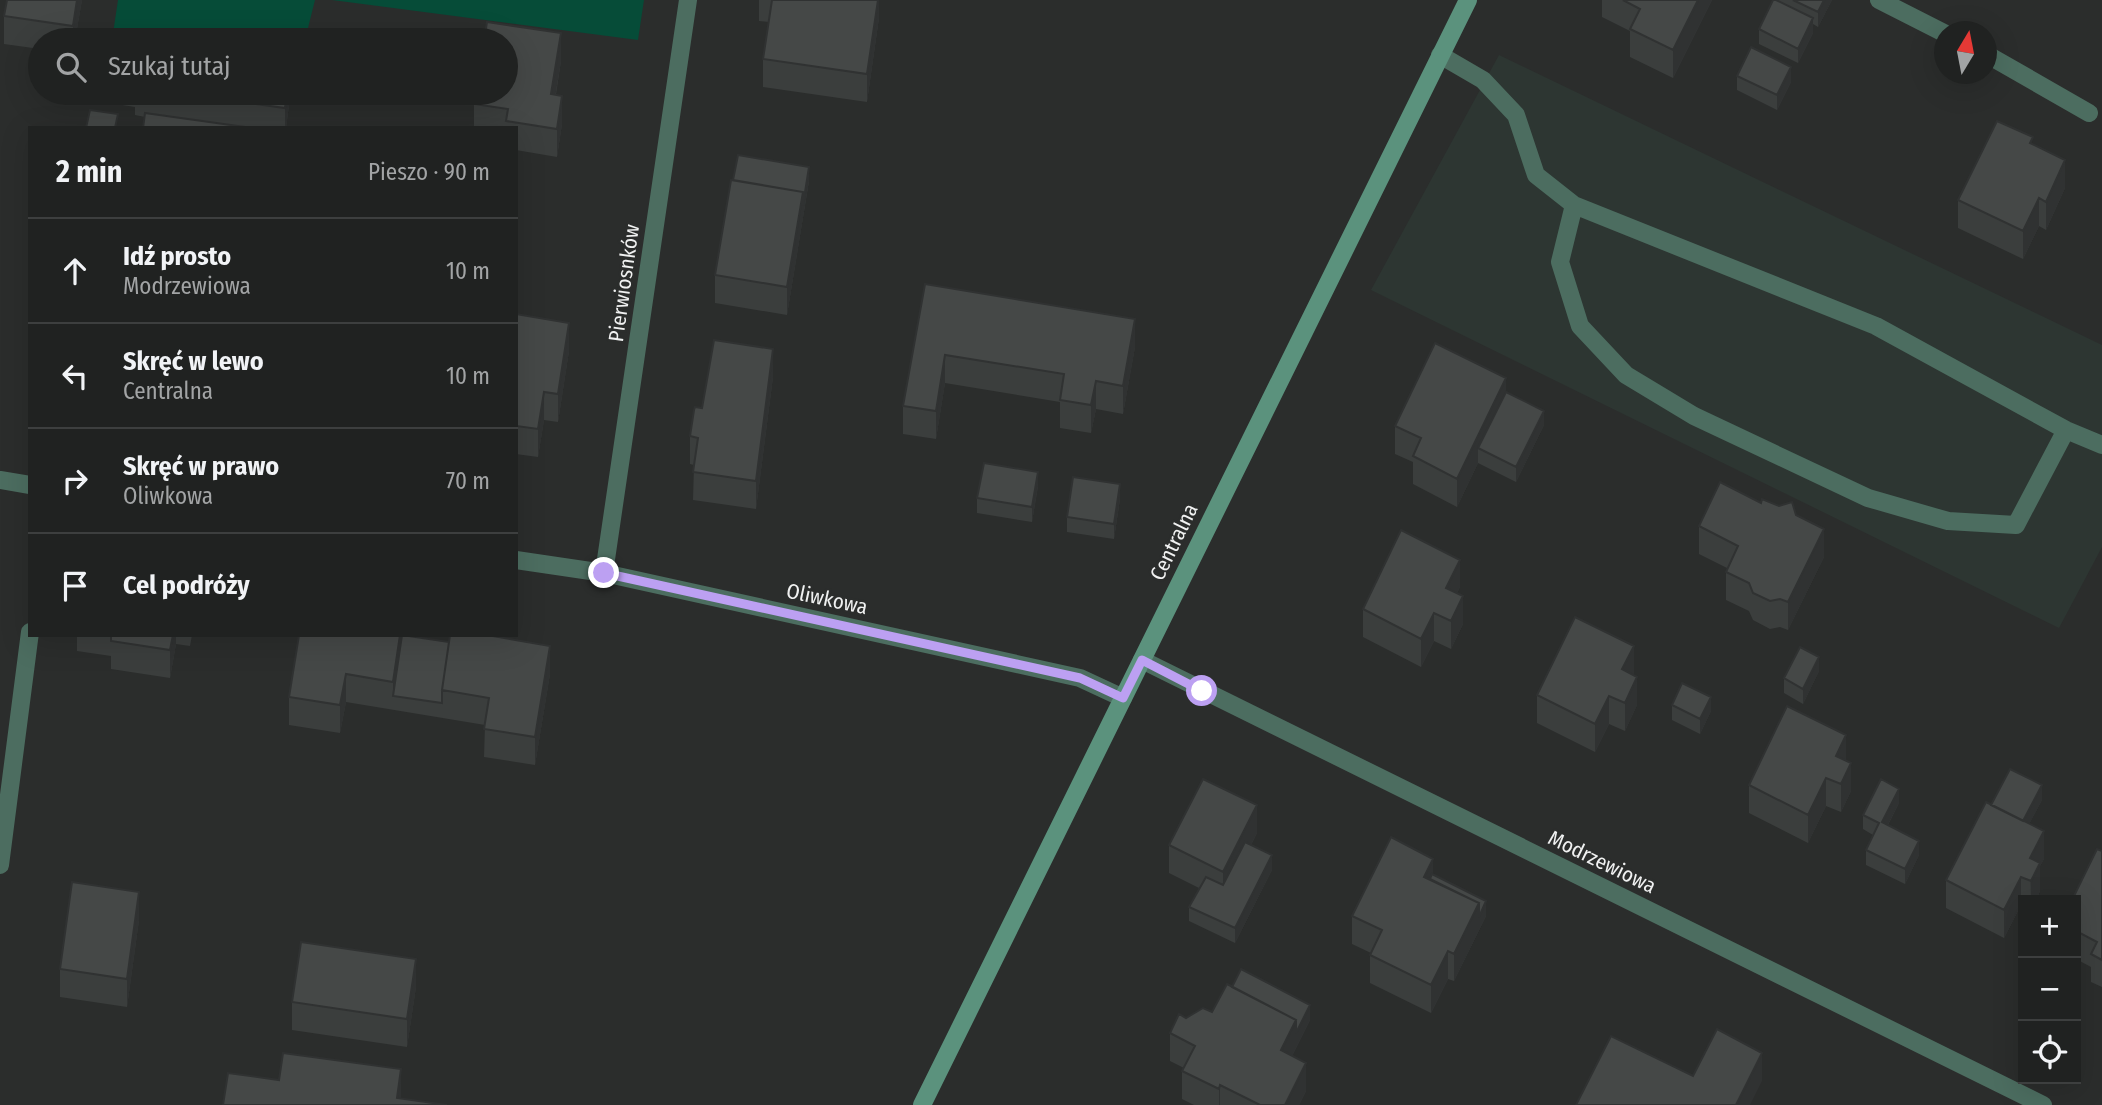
<!DOCTYPE html>
<html lang="pl">
<head>
<meta charset="utf-8">
<style>
  :root { --surface:#202221; --page:#282a2a; --text:#f1f3f6; --muted:#a2a4a5; --line:#3d3f3f }
  body { margin:0; font-family:"Fira Sans Condensed",sans-serif; background:var(--page); color:var(--text) }
  .controls { position:absolute; right:21px; bottom:21px; display:grid; overflow:hidden; border-radius:0px; box-shadow:0 7px 28px #0002 }
  .controls button { width:63px; height:63px; display:grid; place-items:center; padding:0; border:0; border-bottom:2px solid var(--line); background:var(--surface); color:var(--text); font:35px sans-serif }
  .compass { position:absolute; left:1934px; top:21px; width:63px; height:63px; border-radius:50%; background:var(--surface); box-shadow:0 7px 28px #0002; rotate:10deg }
  .stop { position:absolute; width:21px; height:21px; margin:-16px; border:5px solid #bca0f2; border-radius:50%; background:#fff }
  .stop.end { background:#bca0f2; border-color:#fff; box-shadow:0 2px 7px #0008 }
  .list { margin:0; padding:0; list-style:none }
  h2 { display:flex; justify-content:space-between; align-items:center; height:91px; margin:0; padding:0 28px; font-size:30px }
  h2 small { font-size:23px; font-weight:400; color:var(--muted) }
  .list li { display:grid; grid-template-columns:46px 1fr auto; gap:21px; align-items:center; box-sizing:border-box; height:105px; padding:0 28px; border-top:2px solid var(--line) }
  .list b { display:block; font-size:26px; white-space:nowrap }
  .list p { margin:0; font-size:23px; white-space:nowrap; color:var(--muted) }
  .list em { font-size:23px; font-style:normal; color:var(--muted) }
  .icon { flex:none; width:38px; height:38px; fill:none; stroke:currentColor; stroke-width:2; stroke-linecap:round; stroke-linejoin:round }
  .map { position:relative; flex:none; width:2102px; height:1105px; overflow:hidden }
  .search { position:absolute; background:var(--surface); box-shadow:0 7px 28px #0002; left:28px; top:28px; width:490px; height:77px; display:flex; align-items:center; gap:18px; box-sizing:border-box; padding:0 24px; border-radius:38px; color:var(--muted); font-size:26px }
  .panel { position:absolute; background:var(--surface); box-shadow:0 7px 28px #0002; left:28px; top:126px; width:490px; height:511px; border-radius:0px }
  .map>svg:first-child { display:block }
  .built { fill:#2d3632 }
  .green { fill:#064c38 }
  .lines { fill:none; stroke-linecap:round; stroke-linejoin:round }
  .lane { stroke:#4c6d60; stroke-width:18 }
  .street { stroke:#4c6d60; stroke-width:18 }
  .secondary { stroke:#5b927d; stroke-width:18 }
  .wall { fill:#3b3e3d }
  .shaded-wall { fill:#303232 }
  .building { fill:#454847; stroke:#303232; stroke-width:2 }
  .route { stroke:#bca0f2; stroke-width:9 }
  .labels { text-anchor:middle; stroke-width:5; stroke-linejoin:round; paint-order:stroke }
  .street-label { font-size:21px; fill:#f0f1f1; stroke:#2b2d2c }
</style>
</head>
<body>
<div class="map">
<svg width="2102" height="1105" viewBox="0 0 2102 1105">
  <rect width="100%" height="100%" fill="#2b2d2c"/>
  <path class="built" d="M1499,55l603,290v202l-43,81 -688,-338z"/>
  <path class="green" d="M118,0h197l-10,40h-193z
    M332,0h312l-6,40z"/>
  <g class="lines">
    <path class="lane" d="M1879,0l65,33
      M1986,54l103,59
      M1440,55l43,25 33,35 20,60 38,30 302,121 190,104 36,15
      M1574,205l-14,57 20,64 46,49 68,41 174,82 80,23 68,4 50,-95"/>
    <path class="street" d="M0,480l30,5
      M516,560l88,13 476,105 43,20
      M604,573l84,-573
      M1142,660l901,445
      M0,865l30,-233"/>
    <path class="secondary" d="M922,1105l546,-1105"/>
  </g>
  <path class="wall" d="M7,0h75l-7,40h-35v9l-36,-5v-28z
    M759,0h120v18l-12,84 -104,-15v-28l6,-37 -10,-1z
    M1602,0h110l-39,78 -43,-21v-26l-28,-14z
    M1778,0h54l-14,27 -5,-3v9l-15,30 -39,-19v-15z
    M561,61l-5,33 6,30 -5,33 -41,-7v-22h-42v-24z
    M1737,76l54,6 -14,28 -40,-20z
    M103,93h186v12l-3,23h-143l2,-11 -10,-2v-8l-32,-5z
    M2033,144l32,44 -19,42 -7,-4 -16,33 -65,-31v-28z
    M809,181l-22,134 -72,-12v-28z
    M925,284l210,63 -12,67 -27,-5 -5,24 -31,-5v-26l-115,-19 -9,56 -33,-5v-28z
    M516,314l53,37 -11,71 -14,-2 -6,37 -22,-3z
    M773,377l-17,132 -63,-9 1,-35 -4,-1v-28l12,-28z
    M1506,392l38,33 -28,57 -38,-19 -21,44 -44,-23v-22l-18,-8v-28z
    M1038,486l-6,36 -55,-9v-15z
    M1120,499l-6,40 -47,-7v-15z
    M1761,503l35,12 28,42 -36,73 -8,-3 -10,2 -17,-9 -4,-9 -23,-11v-28l1,-4 -28,-14v-28z
    M1460,587l-3,6 6,31 -12,25 -17,-8 -13,26 -58,-30v-28z
    M77,635h115l-2,11 -14,-2 -6,34 -59,-9v-13l-34,-5z
    M299,635l251,39 -15,91 -51,-8 1,-32 -139,-23 -6,31 -51,-8v-28z
    M1819,671l-16,33 -19,-11v-15z
    M1634,674l3,31 -12,26 -16,-7 -14,28 -58,-29v-28z
    M1672,705l39,6 -11,23 -28,-14z
    M1846,761l5,30 -10,21 -15,-6 -18,37 -59,-30v-28z
    M2042,800l-13,24 15,35 -4,7v25l-4,9h-13v6l-2,-1 -17,33 -58,-30v-28l45,-75z
    M1899,803l-11,22 31,30 -14,29 -39,-19v-15l7,-15 -10,-6v-14z
    M1257,833l-6,12 21,25 -37,73 -46,-22v-14l10,-19 -30,-15v-28z
    M2102,851v136l-11,-5v-15l-15,-8v-59z
    M1433,875l53,41 -32,65 -6,-2 -17,34 -61,-30v-28l1,-2 -19,-9v-28z
    M139,920l-12,87 -67,-10v-28z
    M416,987l-9,60 -115,-17v-28z
    M1212,1012l98,8 -18,36 14,35 -7,14h-105l-12,-6v-28l2,-3 -14,-7v-28l16,-15z"/>
  <path class="shaded-wall" d="M77,0h5l-7,40h-2v-14z
    M878,0h1v18l-12,84v-28z
    M1698,0h14l-39,78v-28z
    M1824,0h8l-14,27v-15z
    M1813,18v15l-15,30v-14z
    M561,33v28l-10,61v-28z
    M1791,67v15l-14,28v-15z
    M287,93h2v12l-3,23h-1v-20z
    M562,96v28l-5,33v-28z
    M2065,160v28l-19,42v-28z
    M809,167v14l-22,134v-28l16,-95z
    M2039,198v28l-16,33v-28z
    M1135,319v28l-12,67v-28z
    M569,323v28l-11,71v-28z
    M773,349v28l-17,132v-28z
    M945,355v28l-9,56v-28z
    M1506,378v28l-28,42v15l-21,44v-28z
    M1096,381v28l-5,24v-28z
    M544,392v28l-6,37v-28z
    M1544,411v14l-28,57v-15z
    M1038,472v14l-6,36v-15z
    M1120,484v15l-6,40v-15z
    M1824,529v28l-36,73v-28z
    M1460,560v27l-14,29v-28z
    M1463,596v28l-12,25v-28z
    M1434,613v28l-13,26v-28z
    M173,635h3v9l-6,34v-28z
    M400,635h2l-9,61v-14z
    M550,646v28l-15,91v-28z
    M1634,646v28l-12,23v-28z
    M1819,657v14l-16,33v-15z
    M346,674v28l-6,31v-28z
    M1637,677v28l-12,26v-28z
    M1609,696v28l-14,28v-28z
    M1711,697v14l-11,23v-15z
    M1846,735v28l-10,-7z
    M1851,763v28l-10,21v-28z
    M1826,778v28l-18,37v-28z
    M2042,785v15l-25,47v-15z
    M1899,789v14l-17,33v-14z
    M1257,805v28l-34,67v-28z
    M2044,831v28l-4,7v25l-4,9h-5l-1,-42z
    M1919,841v14l-14,29v-15z
    M1272,855v15l-37,73v-15z
    M1433,859v28l-9,-10z
    M2021,877v28l-17,33v-28z
    M139,892v28l-12,87v-28z
    M1486,901v15l-32,65v-27l25,-51z
    M1448,951v28l-17,34v-28z
    M416,959v28l-9,60v-28z
    M1310,1005v15l-29,58v-28l15,-30z
    M1762,1053v28l-12,24h-14z
    M1306,1063v28l-7,14h-14z
    M401,1069v28l-1,8 -3,-7z
    M1220,1085v20h-1v-16z"/>
  <path class="building" d="M7,0h70l-4,26 -69,-10z
    M772,0h106l-11,74 -104,-15z
    M1623,0h75l-25,50 -43,-21 10,-20z
    M1773,0h3l37,18 -15,31 -39,-20z
    M1793,0h31l-6,12z
    M487,22l74,11 -10,61 11,2 -5,33 -51,-8 2,-12 -34,-5 2,-11h30v-53h-22z
    M1751,47l40,20 -14,28 -40,-19z
    M174,93h113l-2,15z
    M90,110l28,4 -3,14h-29z
    M145,113l100,14 -102,1z
    M1997,121l36,16 -3,6 35,17 -19,42 -7,-4 -16,33 -65,-31z
    M738,155l71,12 -6,38v-13l-70,-12z
    M731,180l72,12 -16,95 -72,-12z
    M925,284l210,35 -12,67 -27,-5 -5,24 -31,-5 4,-26 -119,-19 -9,56 -33,-5z
    M516,314l53,9 -11,71 -14,-2 -6,37 -22,-3z
    M714,340l59,9 -17,132 -63,-9 5,-34 -8,-2 4,-26 1,-3 7,1z
    M1435,343l71,35 -49,101 -44,-23 8,-18 -26,-12z
    M1506,392l38,19 -28,56 -38,-19z
    M984,463l54,9 -6,35 -55,-9z
    M1073,477l47,7 -6,40 -47,-7z
    M1720,482l41,21 1,-4 17,7 13,-4 4,13 28,14 -36,73 -8,-3 -10,2 -17,-8 -4,-10 -23,-11 12,-26 -39,-20z
    M1401,530l59,30 -14,28 17,8 -12,25 -17,-8 -13,26 -58,-30z
    M1575,617l59,29 -12,23 15,8 -12,26 -16,-7 -14,28 -58,-29z
    M111,635h62l-3,15 -59,-9z
    M299,635h101l-7,47 -47,-8 -6,31 -51,-8z
    M402,635l47,7 -7,48v13l-49,-7z
    M450,635h37l63,11 -15,91 -51,-8 5,-31 -47,-8z
    M1800,647l19,10 -16,32 -19,-11z
    M1682,683l29,14 -11,22 -28,-14z
    M1787,706l59,29 -10,21 15,7 -10,21 -15,-6 -18,37 -59,-30z
    M2010,769l32,16 -19,36 -32,-16z
    M1203,779l54,26 -34,67 -54,-27z
    M1881,779l18,10 -17,33 37,19 -14,28 -39,-19 13,-27 -16,-8z
    M1986,802l58,29 -14,27 10,5 -9,18 -10,-4 -17,33 -58,-30z
    M1391,837l42,22 -9,18 55,26 -25,51 -6,-3 -17,34 -61,-30 12,-25 -30,-14z
    M1245,842l27,13 -37,73 -46,-21 17,-30 17,8z
    M2097,849l5,2v109l-11,-6 6,-12 -21,-11v-31h-4z
    M1432,874l54,27 -7,16v-14l-49,-24z
    M72,882l67,10 -12,87 -67,-10z
    M301,942l115,17 -9,60 -115,-17z
    M1241,969l69,36 -14,28v-13l-64,-33z
    M1227,984l69,36 -15,30 25,13 -21,42h-25l-40,-20 -1,4 -37,-18 13,-25 -25,-13 9,-19 7,4 17,-10 9,4z
    M1717,1029l45,24 -26,52h-160l35,-69 82,40z
    M283,1053l118,16 -4,29 50,7h-224l5,-32 51,7z"/>
  <g class="lines">
    <path class="route" d="M604,573l476,105 43,20 19,-38 60,31"/>
  </g>
  <g class="labels">
    <g class="street-label">
      <text transform="translate(624 283) rotate(-82)" y="7">Pierwiosnków</text>
      <text transform="translate(1174 542) rotate(-64)" y="7">Centralna</text>
      <text transform="translate(827 599) rotate(12)" y="7">Oliwkowa</text>
      <text transform="translate(1602 862) rotate(26)" y="7">Modrzewiowa</text>
    </g>
  </g>
</svg>
<div class="controls">
<button>+</button>
<button>−</button>
<button><svg class="icon" aria-label="locate" viewBox="0 0 24 24"><circle cx="12" cy="12" r="6"/><path d="M12 2v4M12 18v4M2 12h4M18 12h4"/></svg></button>
</div>
<svg class="compass" viewBox="-18 -18 36 36"><path d="M0-13l5 13h-10z" fill="#e53935"/><path d="M0 13l5-13h-10z" fill="#a2a4a5"/></svg>
<div class="stop" style="left:1202px;top:691px"></div>
<div class="stop end" style="left:604px;top:573px"></div>
<div class="search"><svg class="icon" aria-label="search" viewBox="0 0 24 24"><circle cx="10" cy="10" r="6"/><path d="M15 15l6 6"/></svg>Szukaj tutaj</div>
<section class="panel">
<h2>2 min<small>Pieszo · 90 m</small></h2>
<ul class="list">
<li><svg class="icon" aria-label="ahead" viewBox="0 0 24 24"><path d="M12 20V5M6 11l6-6 6 6"/></svg><div><b>Idź prosto</b><p>Modrzewiowa</p></div><em>10 m</em></li>
<li><svg class="icon" aria-label="left" viewBox="0 0 24 24"><path d="M17 20v-9H6M10 6l-5 5 5 5"/></svg><div><b>Skręć w lewo</b><p>Centralna</p></div><em>10 m</em></li>
<li><svg class="icon" aria-label="right" viewBox="0 0 24 24"><path d="M7 20v-9h11M14 6l5 5-5 5"/></svg><div><b>Skręć w prawo</b><p>Oliwkowa</p></div><em>70 m</em></li>
<li><svg class="icon" aria-label="arrive" viewBox="0 0 24 24"><path d="M6 21V4h12l-3 4 3 4H6"/></svg><div><b>Cel podróży</b></div></li>
</ul>
</section>
</div>
</body>
</html>
